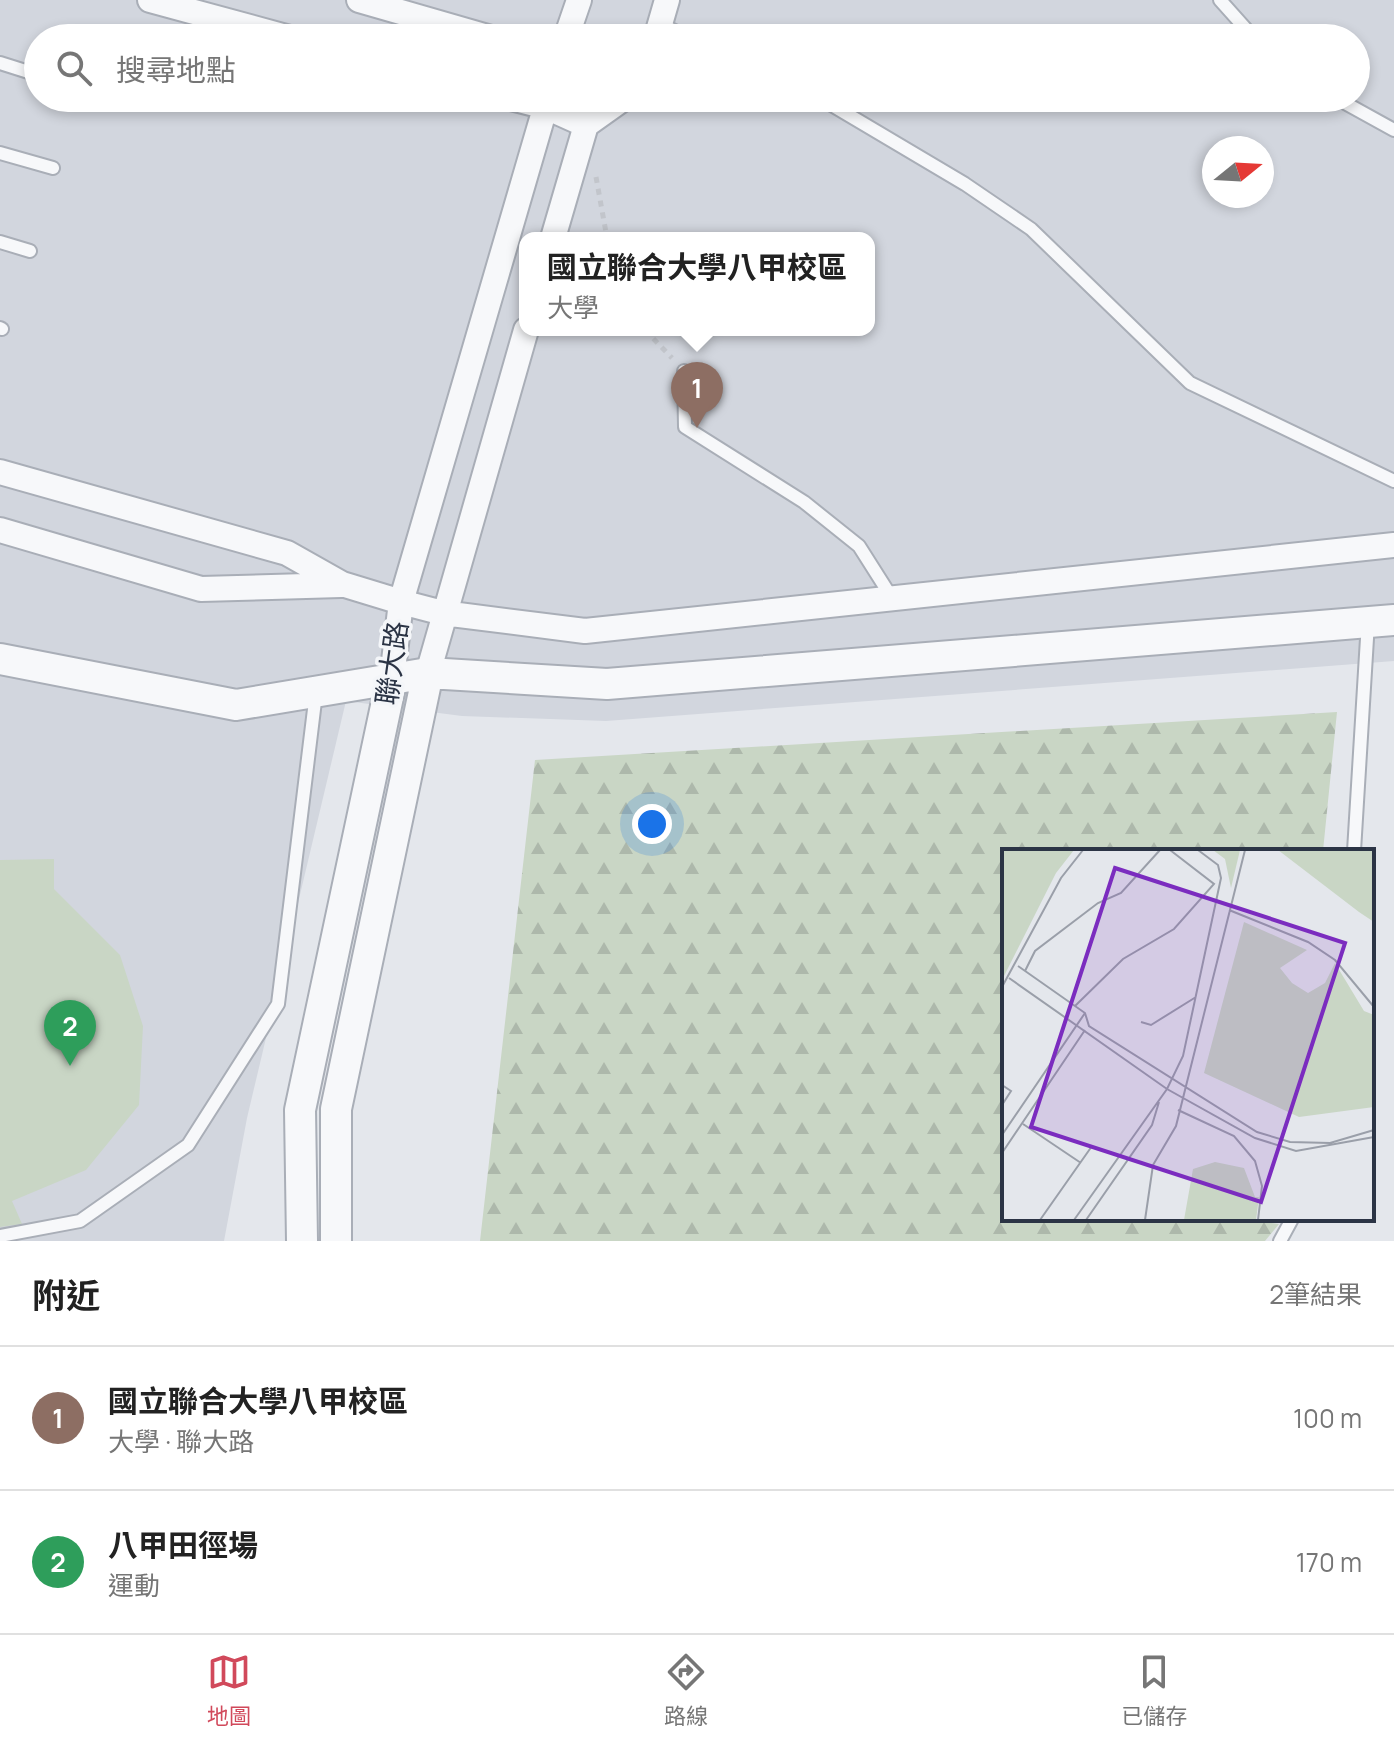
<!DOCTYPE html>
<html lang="zh-TW">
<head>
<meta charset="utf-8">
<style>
  :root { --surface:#fff; --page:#f2f2f2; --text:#222; --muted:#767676; --line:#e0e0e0; --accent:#d1495b }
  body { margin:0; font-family:Manrope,"Noto Sans TC",sans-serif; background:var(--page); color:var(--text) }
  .compass { position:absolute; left:1202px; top:136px; width:72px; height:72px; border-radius:50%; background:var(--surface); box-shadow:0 4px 12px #0003; rotate:72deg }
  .you { position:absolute; left:652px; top:824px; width:28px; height:28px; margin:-20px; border:6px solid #fff; border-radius:50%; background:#1a73e8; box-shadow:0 0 0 12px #1a73e833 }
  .badge { display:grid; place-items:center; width:52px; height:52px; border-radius:50%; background:var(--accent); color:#fff; font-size:26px; font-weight:700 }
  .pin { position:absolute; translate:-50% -66px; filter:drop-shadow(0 2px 4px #0008) }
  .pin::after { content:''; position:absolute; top:42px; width:28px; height:24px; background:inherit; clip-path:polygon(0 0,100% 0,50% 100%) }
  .popup { position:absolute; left:519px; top:232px; width:356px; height:104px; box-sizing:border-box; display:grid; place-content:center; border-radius:16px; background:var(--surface); filter:drop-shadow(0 2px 6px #0005); font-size:26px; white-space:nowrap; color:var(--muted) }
  .popup b { font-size:30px; color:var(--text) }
  .popup::after { content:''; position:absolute; left:50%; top:100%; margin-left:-16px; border:16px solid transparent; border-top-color:var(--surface) }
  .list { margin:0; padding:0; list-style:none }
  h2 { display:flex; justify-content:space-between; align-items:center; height:104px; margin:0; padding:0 32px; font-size:34px }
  h2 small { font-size:26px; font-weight:400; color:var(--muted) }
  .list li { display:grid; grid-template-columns:52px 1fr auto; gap:24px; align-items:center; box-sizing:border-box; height:144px; padding:0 32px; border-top:2px solid var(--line) }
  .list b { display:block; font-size:30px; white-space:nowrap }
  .list p { margin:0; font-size:26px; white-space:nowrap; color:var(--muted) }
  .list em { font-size:26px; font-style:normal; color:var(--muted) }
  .icon { flex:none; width:44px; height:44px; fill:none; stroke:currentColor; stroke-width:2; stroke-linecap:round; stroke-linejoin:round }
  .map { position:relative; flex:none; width:1394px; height:1241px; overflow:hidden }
  .search { position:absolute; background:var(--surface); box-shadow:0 4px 12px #0003; left:24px; right:24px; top:24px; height:88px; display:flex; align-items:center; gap:20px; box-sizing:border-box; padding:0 28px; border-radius:44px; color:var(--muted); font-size:30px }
  .sheet { height:392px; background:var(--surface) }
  nav { display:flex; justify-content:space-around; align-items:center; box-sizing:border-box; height:112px; border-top:2px solid var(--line); background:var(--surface); font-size:22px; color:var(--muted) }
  nav a { display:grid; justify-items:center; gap:4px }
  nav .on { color:var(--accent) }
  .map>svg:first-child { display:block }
  .built { fill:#d2d6de; fill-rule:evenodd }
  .grass { fill:#c9d6c5 }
  .forest { fill:url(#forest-firs) }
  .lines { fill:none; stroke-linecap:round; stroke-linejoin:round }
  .service-casing { stroke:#a9aeb7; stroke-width:16 }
  .minor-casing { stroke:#a9aeb7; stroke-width:28 }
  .tertiary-casing { stroke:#a9aeb7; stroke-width:34 }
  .path { stroke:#c2c5cb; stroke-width:5; stroke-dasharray:6 6; stroke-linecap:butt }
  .service { stroke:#f7f8fa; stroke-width:12 }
  .minor { stroke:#f7f8fa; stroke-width:24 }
  .tertiary { stroke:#f7f8fa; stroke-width:30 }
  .labels { text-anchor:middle; stroke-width:7; stroke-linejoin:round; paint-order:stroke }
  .street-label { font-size:28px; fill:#2b3445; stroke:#f4f6f9 }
  .inset-road { fill:none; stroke:#9a9fa9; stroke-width:2 }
  .view { fill:#7b2cbf; fill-opacity:0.15; stroke:#7b2cbf; stroke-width:4 }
  .inset-edge { fill:none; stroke:#2b3445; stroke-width:4 }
</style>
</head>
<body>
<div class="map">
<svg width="1394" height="1241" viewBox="0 0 1394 1241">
  <defs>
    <pattern id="forest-firs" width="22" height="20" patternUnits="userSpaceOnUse" patternTransform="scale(2)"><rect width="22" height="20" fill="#c9d6c5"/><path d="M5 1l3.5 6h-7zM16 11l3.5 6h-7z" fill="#adb8ab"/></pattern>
  </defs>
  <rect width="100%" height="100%" fill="#e4e7ec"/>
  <path class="built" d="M0,0h1394v661l-788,60 -144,-5 -116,-15 -99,417 -23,123h-224zM38,38h1318v60h-1318zM1214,148h48v48h-48zM525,238h344v92h-344z"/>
  <path class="grass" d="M54,859v30l66,66 23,71 -4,79 -53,65 -74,31 10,23 -22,3v-367z"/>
  <path class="forest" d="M1337,712l-14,139h-319v368h241l34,5 -14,17h-785l55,-481z"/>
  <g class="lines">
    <g class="service-casing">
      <path id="service" d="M1220,0l34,38
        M660,24l29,14
        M0,63l38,12
        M820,98l145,86 66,45 159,154 204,98
        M1336,98l58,32
        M0,153l53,15
        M0,242l30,9
        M0,328l2,1
        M684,371l1,56 119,75 55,44 33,52
        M1354,851l14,-229
        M0,1236l80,-15 108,-76 90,-141 38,-311
        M1280,1241l12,-22"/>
    </g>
    <g class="minor-casing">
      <path id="minor" d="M150,0l140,38
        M359,0l132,38
        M566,38l13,-38
        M656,38l11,-38
        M511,98l35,9 40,18
        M553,238l33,-113 38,-27
        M0,472l287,81 55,31 59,18 42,11 142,18 809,-86
        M0,530l201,59 140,-4
        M428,673l98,-343
        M392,678l9,-76 147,-504"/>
    </g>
    <g class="tertiary-casing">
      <path id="tertiary" d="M0,659l236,46 192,-32 179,11 787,-64
        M302,1241l-2,-131 92,-432
        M336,1241v-132l92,-436"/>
    </g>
    <path class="path" d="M596,177l11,61
      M645,330l27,28"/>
    <use href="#service" class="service"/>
    <use href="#minor" class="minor"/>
    <use href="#tertiary" class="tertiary"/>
  </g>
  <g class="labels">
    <g class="street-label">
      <text transform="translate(392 663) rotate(-82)" y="10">聯大路</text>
    </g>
  </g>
  <g transform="translate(1002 849)">
    <rect width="372" height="372" fill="#e4e7ec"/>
    <path d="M213,313l29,6 11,29h4l-3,23h-72l9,-51z" fill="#c9d6c5"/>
    <path d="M0,1h72l-18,23 -54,107zM211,1h27l-9,38 -6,-29zM276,1h96v72l-15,-10zM242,73l63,28 -27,18 12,15 16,10 17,-10 10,-20 29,48 10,4v92l-75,10 -95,-44z" fill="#c9d6c5"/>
    <path class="inset-road" d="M227,61l79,32 27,18 39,47M16,117l67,47 4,13 168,106 33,10 40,1 44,-13M23,122l10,-20 63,-48 23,-10 39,-43M7,129l158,111 88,49 41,13 78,-14M0,138l59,-109 22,-28M73,157l48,-47 51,-30 40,-45 -44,-34M139,173l10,3 45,-28M0,236l9,6 -9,14M176,261l56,26 21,25 7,25 -4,34M21,275l58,39M0,286l83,-122M0,304l83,-123M38,371l52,-74M72,371l93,-131 16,-33 38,-178 -3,-13 -20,-15M84,371l66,-95 7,-23M143,371l8,-55 23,-39 69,-276"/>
    <path class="view" d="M113,19l230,75 -84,259 -230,-75z"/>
    <rect width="372" height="372" class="inset-edge"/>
  </g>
</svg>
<svg class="compass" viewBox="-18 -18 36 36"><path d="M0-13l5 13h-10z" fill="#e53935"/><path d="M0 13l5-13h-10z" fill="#767676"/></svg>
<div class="you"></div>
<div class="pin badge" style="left:697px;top:428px;background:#8d6e63">1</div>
<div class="popup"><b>國立聯合大學八甲校區</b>大學</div>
<div class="pin badge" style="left:70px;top:1066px;background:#2e9e5b">2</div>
<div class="search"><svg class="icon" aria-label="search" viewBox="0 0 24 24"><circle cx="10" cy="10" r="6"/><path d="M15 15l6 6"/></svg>搜尋地點</div>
</div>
<section class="sheet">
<h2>附近<small>2筆結果</small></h2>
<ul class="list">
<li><span class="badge" style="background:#8d6e63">1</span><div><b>國立聯合大學八甲校區</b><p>大學 · 聯大路</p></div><em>100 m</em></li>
<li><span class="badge" style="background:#2e9e5b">2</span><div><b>八甲田徑場</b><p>運動</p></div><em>170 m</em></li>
</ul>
</section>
<nav>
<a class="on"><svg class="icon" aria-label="map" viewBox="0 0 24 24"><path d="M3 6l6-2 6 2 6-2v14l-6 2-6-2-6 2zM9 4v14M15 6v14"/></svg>地圖</a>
<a><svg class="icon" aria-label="directions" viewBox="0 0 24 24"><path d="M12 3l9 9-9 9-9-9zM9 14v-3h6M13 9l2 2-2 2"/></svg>路線</a>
<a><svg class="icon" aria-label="saved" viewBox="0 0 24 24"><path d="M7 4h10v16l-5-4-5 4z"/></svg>已儲存</a>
</nav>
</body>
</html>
